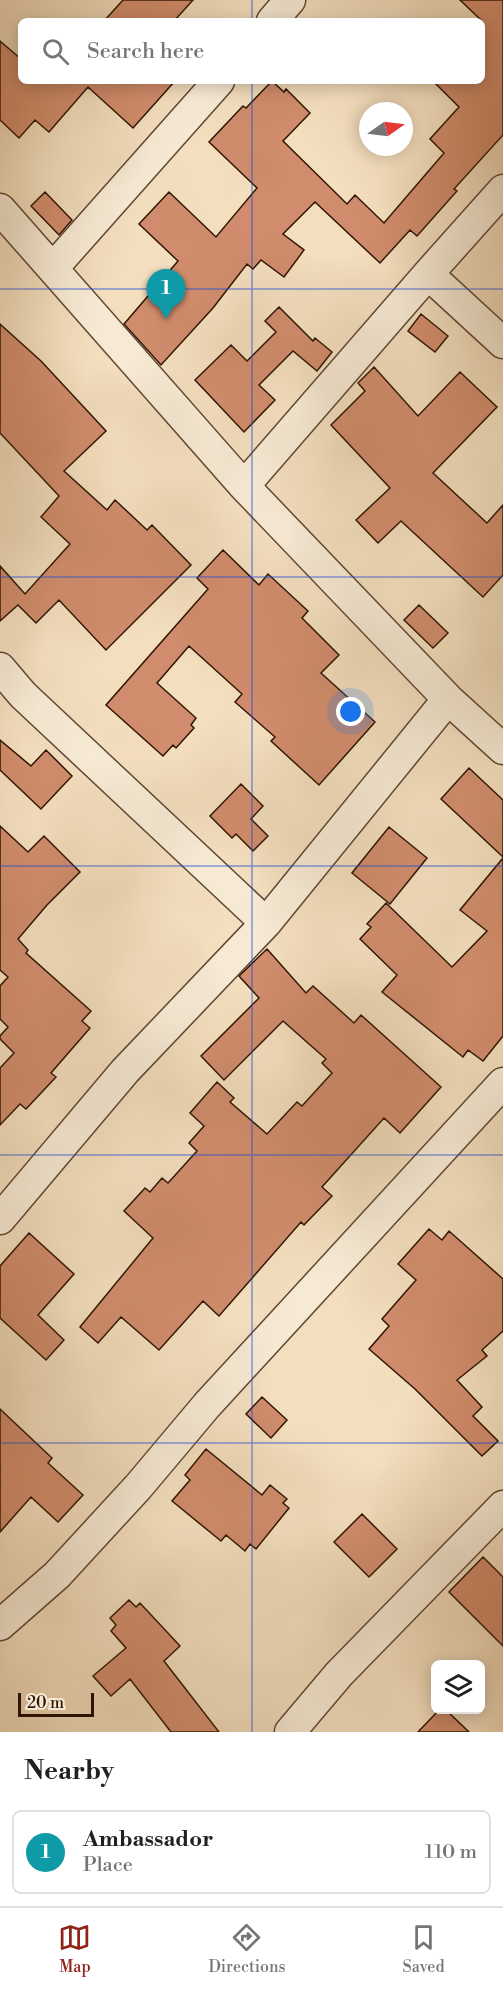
<!DOCTYPE html>
<html lang="en">
<head>
<meta charset="utf-8">
<style>
  :root { --surface:#fff; --page:#f6f6f6; --text:#202124; --muted:#757577; --line:#e0e0e0; --accent:#8f2418 }
  body { margin:0; font-family:"Libre Bodoni",serif; background:var(--page); color:var(--text) }
  .controls { position:absolute; right:18px; bottom:18px; display:grid; overflow:hidden; border-radius:9px; box-shadow:0 3px 15px #0003 }
  .controls button { width:54px; height:54px; display:grid; place-items:center; padding:0; border:0; border-bottom:2px solid var(--line); background:var(--surface); color:var(--text); font:30px sans-serif }
  .compass { position:absolute; left:359px; top:102px; width:54px; height:54px; border-radius:50%; background:var(--surface); box-shadow:0 3px 15px #0003; rotate:76deg }
  .scale { position:absolute; left:18px; bottom:15px; width:76px; box-sizing:border-box; padding-left:6px; border:3px solid #2f1504; border-top:0; font-size:16px; line-height:21px; white-space:nowrap; color:#2f1504; -webkit-text-stroke:4px #f7ead5; paint-order:stroke }
  .you { position:absolute; left:351px; top:712px; width:21px; height:21px; margin:-15px; border:4px solid #fff; border-radius:50%; background:#1a73e8; box-shadow:0 0 0 9px #1a73e833 }
  .badge { display:grid; place-items:center; width:39px; height:39px; border-radius:50%; background:var(--accent); color:#fff; font-size:20px; font-weight:700 }
  .pin { position:absolute; translate:-50% -50px; filter:drop-shadow(0 2px 3px #0008) }
  .pin::after { content:''; position:absolute; top:32px; width:21px; height:18px; background:inherit; clip-path:polygon(0 0,100% 0,50% 100%) }
  .list { margin:0; padding:0; list-style:none }
  h2 { display:flex; justify-content:space-between; align-items:center; height:78px; margin:0; padding:0 24px; font-size:26px }
  h2 small { font-size:20px; font-weight:400; color:var(--muted) }
  .list li { display:grid; grid-template-columns:39px 1fr auto; gap:18px; align-items:center; box-sizing:border-box; height:84px; margin:0 12px 12px; padding:0 12px; border:2px solid var(--line); border-radius:9px }
  .list b { display:block; font-size:22px; white-space:nowrap }
  .list p { margin:0; font-size:20px; white-space:nowrap; color:var(--muted) }
  .list em { font-size:20px; font-style:normal; color:var(--muted) }
  .icon { flex:none; width:33px; height:33px; fill:none; stroke:currentColor; stroke-width:2; stroke-linecap:round; stroke-linejoin:round }
  .map { position:relative; flex:none; width:503px; height:1732px; overflow:hidden }
  .search { position:absolute; background:var(--surface); box-shadow:0 3px 15px #0003; left:18px; right:18px; top:18px; height:66px; display:flex; align-items:center; gap:15px; box-sizing:border-box; padding:0 21px; border-radius:9px; color:var(--muted); font-size:22px }
  .sheet { height:174px; background:var(--surface) }
  nav { display:flex; justify-content:space-around; align-items:center; box-sizing:border-box; height:84px; border-top:2px solid var(--line); background:var(--surface); font-size:16px; color:var(--muted) }
  nav a { display:grid; justify-items:center; gap:3px }
  nav .on { color:var(--accent) }
  .map>svg:first-child { display:block }
  .building { fill:#d08c6c; stroke:#2f1504; stroke-width:1.5 }
  .lines { fill:none; stroke-linecap:round; stroke-linejoin:round }
  .street-casing { stroke:#604732; stroke-width:33 }
  .street { stroke:#f7ead5; stroke-width:30 }
  .grid { fill:none; stroke:#1d4ed8; stroke-width:1.5; stroke-opacity:0.55 }
</style>
</head>
<body>
<div class="map">
<svg width="503" height="1732" viewBox="0 0 503 1732">
  <rect width="100%" height="100%" fill="#f3debe"/>
  <filter id="stains"><feTurbulence type="fractalNoise" baseFrequency=".00333" numOctaves="4"/><feColorMatrix values="0 0 0 0 .2 0 0 0 0 .09 0 0 0 0 .02 0 0 0 .5 -.17"/></filter>
  <radialGradient id="worn" r=".72"><stop offset=".6" stop-color="#630" stop-opacity="0"/><stop offset="1" stop-color="#630" stop-opacity=".3"/></radialGradient>
  <path class="building" d="M123,0h70l-19,21h-70z
    M460,0h43v135l-49,54 3,2 -40,45 -7,-6 -30,33 -65,-61 -32,32 21,16 -20,27 -23,-17 -8,9 -6,-5 -34,44 -52,57 -37,-41 54,-63 -39,-37 30,-32 47,45 41,-49 -48,-46 34,-36 3,2 26,-27 12,11 2,-3 24,24 -27,28 64,63 8,-9 29,28 60,-70 -14,-14 29,-32 -26,-26h49v-60z
    M0,41l21,18v22h154l-42,47 -45,-41 -39,45 -14,-12 -16,18 -19,-18z
    M45,192l27,28 -13,15 -28,-29z
    M279,307l34,34 2,-3 17,14 -15,19 -24,-20 -34,34 16,15 -31,32 -49,-52 36,-35 16,16 29,-29 -11,-11z
    M421,314l27,22 -13,16 -27,-21z
    M0,324l41,37 65,70 -42,40 43,39 8,-10 32,30 5,-5 39,40 -85,85 -47,-50 -23,23 -18,-18 -18,16v-55l25,28 45,-50 -29,-27 18,-21 -59,-63z
    M374,367l44,49 42,-44 37,35 -64,66 54,50 16,-18v70l-20,22 -82,-76 -23,22 -22,-23 34,-32 -59,-63 34,-34 -7,-8z
    M223,550l36,35 9,-11 40,37 -6,7 37,37 -18,18 54,49 -56,63 -48,-44 4,-4 -40,-35 7,-8 -53,-48 -32,37 39,35 -5,7 3,3 -18,20 -3,-3 -10,11 -57,-51 102,-116 -11,-11z
    M419,605l29,28 -15,15 -29,-28z
    M0,740l31,26 15,-16 26,26 -31,33 -41,-39z
    M469,768l34,32v57l-62,-58z
    M241,784l22,22 -12,13 17,17 -15,15 -17,-17 -4,4 -22,-22z
    M0,826l28,26 16,-16 36,36 -33,33 -29,34 10,11 -2,3 65,58 -9,10 8,7 -39,45 5,4 -30,32 -6,-5 -20,21v-57l14,-15 -14,-14v-3l8,-9 -8,-8v-33l8,-9 -8,-7z
    M389,827l38,31 -37,46 -38,-31z
    M503,858v178l-20,25 -15,-11 -5,7 -81,-65 15,-17 -37,-36 11,-12 -4,-3 19,-21 66,64 35,-36 -27,-21z
    M267,949l39,44 7,-7 41,37 7,-8 80,72 -41,46 -16,-15 -62,69 10,9 -28,29 -3,-3 -82,94 -16,-15 -44,49 -38,-33 -23,26 -18,-16 73,-89 -29,-27 21,-23 5,4 12,-14 6,5 29,-32 -8,-8 15,-17 -14,-13 27,-31 17,16 -4,4 37,32 30,-32 5,4 30,-33 -10,-10 4,-4 -43,-38 -59,59 -23,-24 58,-58 -20,-22z
    M429,1229l13,11 7,-9 54,48v52l-21,19 5,6 -30,24 25,27 -9,9 25,25 -16,15 -67,-67 -46,-40 20,-23 -7,-7 34,-39 -18,-16z
    M29,1233l45,41 -36,41 26,25 -18,20 -46,-42v-52z
    M262,1397l25,23 -16,18 -25,-24z
    M0,1409l52,49 -4,5 35,32 -25,27 -27,-25 -31,35z
    M206,1449l56,46 8,-10 17,14 -4,4 6,5 -33,41 -6,-5 -5,7 -19,-16 -5,6 -49,-40 18,-21 -5,-5z
    M362,1514l35,35 -28,28 -35,-35z
    M483,1557l20,20v69l-54,-54z
    M129,1600l7,7 4,-4 40,43 -16,15 55,71h-48l-41,-53 -19,17 -18,-20 33,-28 -15,-17 5,-6 -6,-7z
    M439,1710h7l23,22h-51z"/>
  <g class="lines">
    <g class="street-casing">
      <path id="street" d="M272,21l18,-21
        M0,209l244,277 204,213 55,50
        M53,268l166,-187
        M428,274l75,69
        M244,486l184,-212 75,-84
        M0,668l23,27 243,228
        M0,1219l125,-148 141,-148 182,-224
        M0,1625l57,-50 81,-88 69,-82 296,-322
        M290,1732l49,-58 164,-168"/>
    </g>
    <use href="#street" class="street"/>
  </g>
  <path class="grid" d="M252,0v21M252,81v1651M0,289h503M0,577h503M0,866h503M0,1155h503M0,1443h503"/>
  <rect width="100%" height="100%" filter="url(#stains)"/>
  <rect width="100%" height="100%" fill="url(#worn)"/>
</svg>
<div class="controls">
<button><svg class="icon" aria-label="layers" viewBox="0 0 24 24"><path d="M12 4l9 5-9 5-9-5zM3 14l9 5 9-5"/></svg></button>
</div>
<svg class="compass" viewBox="-18 -18 36 36"><path d="M0-13l5 13h-10z" fill="#e53935"/><path d="M0 13l5-13h-10z" fill="#757577"/></svg>
<div class="scale">20 m</div>
<div class="you"></div>
<div class="pin badge" style="left:166px;top:319px;background:#0f9aa8">1</div>
<div class="search"><svg class="icon" aria-label="search" viewBox="0 0 24 24"><circle cx="10" cy="10" r="6"/><path d="M15 15l6 6"/></svg>Search here</div>
</div>
<section class="sheet">
<h2>Nearby<small></small></h2>
<ul class="list">
<li><span class="badge" style="background:#0f9aa8">1</span><div><b>Ambassador</b><p>Place</p></div><em>110 m</em></li>
</ul>
</section>
<nav>
<a class="on"><svg class="icon" aria-label="map" viewBox="0 0 24 24"><path d="M3 6l6-2 6 2 6-2v14l-6 2-6-2-6 2zM9 4v14M15 6v14"/></svg>Map</a>
<a><svg class="icon" aria-label="directions" viewBox="0 0 24 24"><path d="M12 3l9 9-9 9-9-9zM9 14v-3h6M13 9l2 2-2 2"/></svg>Directions</a>
<a><svg class="icon" aria-label="saved" viewBox="0 0 24 24"><path d="M7 4h10v16l-5-4-5 4z"/></svg>Saved</a>
</nav>
</body>
</html>
